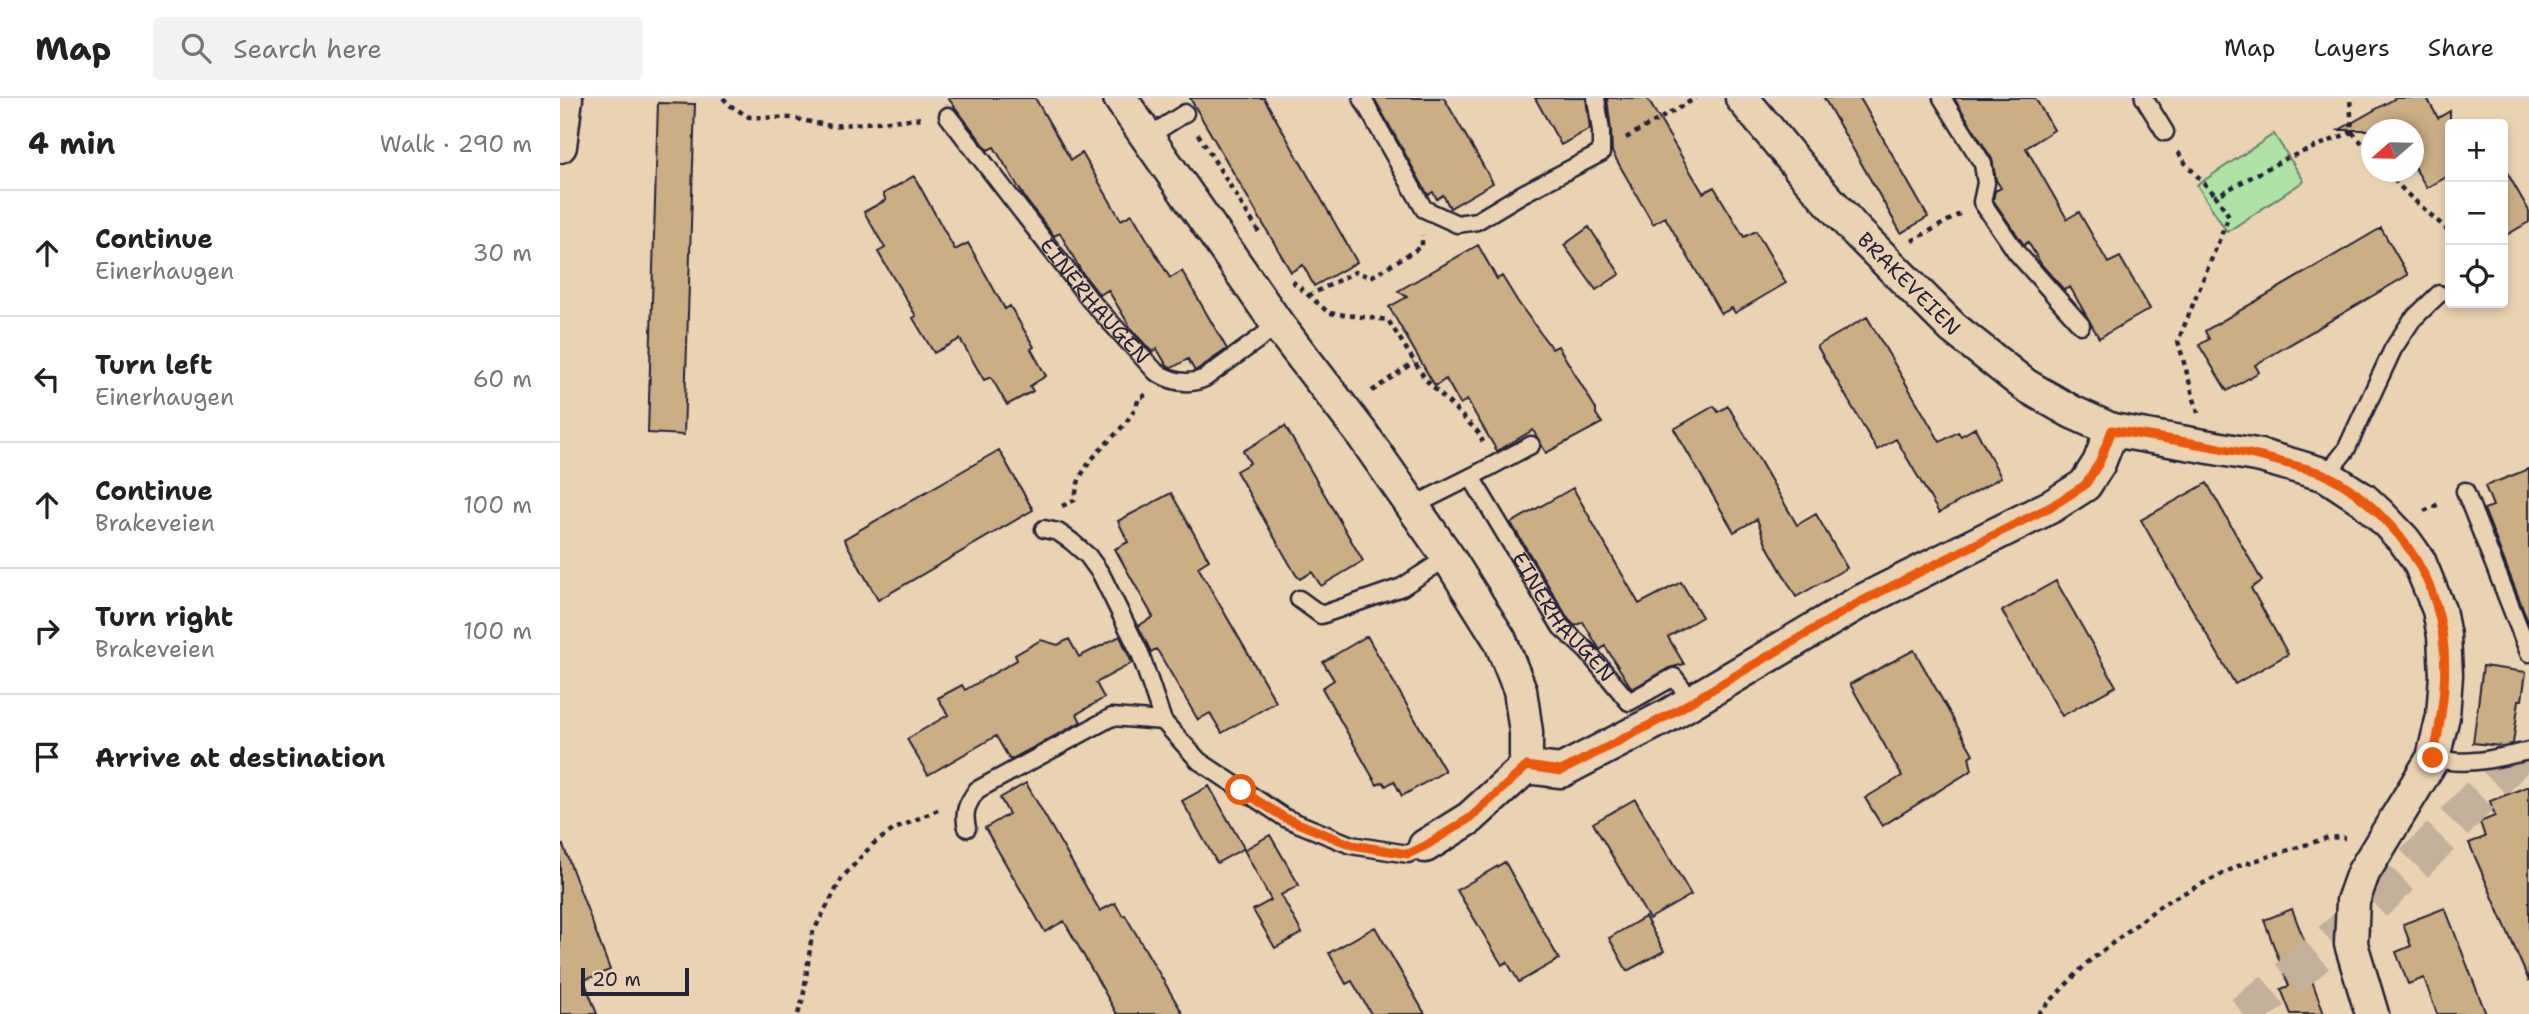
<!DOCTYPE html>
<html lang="en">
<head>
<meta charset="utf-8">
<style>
  :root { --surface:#fff; --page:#f2f2f2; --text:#202124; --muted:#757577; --line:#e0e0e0 }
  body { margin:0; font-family:"Shantell Sans",sans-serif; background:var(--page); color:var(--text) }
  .controls { position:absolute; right:21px; top:21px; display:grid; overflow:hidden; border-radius:7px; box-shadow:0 4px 10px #0003 }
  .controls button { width:63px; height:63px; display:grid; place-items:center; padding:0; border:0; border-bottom:2px solid var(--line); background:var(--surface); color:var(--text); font:35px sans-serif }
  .compass { position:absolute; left:1801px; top:21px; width:63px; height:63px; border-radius:50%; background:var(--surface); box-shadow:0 4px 10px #0003; rotate:250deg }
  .scale { position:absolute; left:21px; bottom:18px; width:108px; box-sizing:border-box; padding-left:7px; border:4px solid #22223b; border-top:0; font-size:19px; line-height:24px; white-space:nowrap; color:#22223b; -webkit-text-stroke:5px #ead3b3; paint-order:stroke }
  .stop { position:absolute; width:21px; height:21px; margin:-16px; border:5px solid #ea580c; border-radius:50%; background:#fff }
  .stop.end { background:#ea580c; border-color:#fff; box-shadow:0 2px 7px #0008 }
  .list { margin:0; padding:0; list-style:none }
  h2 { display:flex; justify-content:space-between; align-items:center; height:91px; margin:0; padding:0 28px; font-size:30px }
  h2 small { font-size:23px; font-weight:400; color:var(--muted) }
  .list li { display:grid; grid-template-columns:46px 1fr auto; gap:21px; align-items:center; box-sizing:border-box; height:126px; padding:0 28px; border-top:2px solid var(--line) }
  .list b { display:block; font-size:26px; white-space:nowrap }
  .list p { margin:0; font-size:23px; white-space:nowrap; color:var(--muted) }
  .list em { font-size:23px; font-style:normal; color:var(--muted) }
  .icon { flex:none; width:38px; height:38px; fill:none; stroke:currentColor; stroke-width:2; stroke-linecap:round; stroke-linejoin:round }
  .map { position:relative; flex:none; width:1969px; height:916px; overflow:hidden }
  header { display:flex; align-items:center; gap:42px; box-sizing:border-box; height:98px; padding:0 35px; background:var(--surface); border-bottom:2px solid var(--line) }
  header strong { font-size:33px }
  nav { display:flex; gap:38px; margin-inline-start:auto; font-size:24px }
  .search { width:490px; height:63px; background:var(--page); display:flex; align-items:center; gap:18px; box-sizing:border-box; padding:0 24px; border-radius:7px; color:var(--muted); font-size:26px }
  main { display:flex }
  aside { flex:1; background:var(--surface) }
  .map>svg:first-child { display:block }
  .green { fill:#aee3a5; stroke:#688270; stroke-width:2 }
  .building { fill:#cbae84; stroke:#22223b; stroke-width:2 }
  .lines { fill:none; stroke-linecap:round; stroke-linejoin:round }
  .primary-tunnel { stroke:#c2b09b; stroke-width:38; stroke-dasharray:38 19; stroke-linecap:butt }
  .lane-casing { stroke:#22223b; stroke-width:21 }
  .street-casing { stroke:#22223b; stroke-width:37 }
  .path { stroke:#22223b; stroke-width:4.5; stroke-dasharray:5 5; stroke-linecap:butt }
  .lane { stroke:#ead3b3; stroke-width:16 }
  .street { stroke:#ead3b3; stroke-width:32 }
  .route { stroke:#ea580c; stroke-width:9 }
  .labels { text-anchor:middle; stroke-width:5; stroke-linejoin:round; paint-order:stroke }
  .street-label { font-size:21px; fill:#22223b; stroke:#ead3b3 }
</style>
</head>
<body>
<header>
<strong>Map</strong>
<div class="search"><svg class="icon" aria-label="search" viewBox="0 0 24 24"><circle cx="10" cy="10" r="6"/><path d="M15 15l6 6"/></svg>Search here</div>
<nav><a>Map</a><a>Layers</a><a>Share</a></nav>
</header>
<main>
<aside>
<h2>4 min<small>Walk · 290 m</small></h2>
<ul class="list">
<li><svg class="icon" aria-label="ahead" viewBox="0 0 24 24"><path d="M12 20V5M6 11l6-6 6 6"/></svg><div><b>Continue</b><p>Einerhaugen</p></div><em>30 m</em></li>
<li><svg class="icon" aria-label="left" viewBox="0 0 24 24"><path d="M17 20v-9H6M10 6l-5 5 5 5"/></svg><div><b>Turn left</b><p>Einerhaugen</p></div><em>60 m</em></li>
<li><svg class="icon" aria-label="ahead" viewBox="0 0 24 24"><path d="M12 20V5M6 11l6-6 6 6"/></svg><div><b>Continue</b><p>Brakeveien</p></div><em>100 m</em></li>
<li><svg class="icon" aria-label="right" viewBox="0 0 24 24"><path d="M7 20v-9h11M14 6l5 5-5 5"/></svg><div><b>Turn right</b><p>Brakeveien</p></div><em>100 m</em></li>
<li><svg class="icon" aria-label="arrive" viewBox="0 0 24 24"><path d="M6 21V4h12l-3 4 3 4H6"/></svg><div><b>Arrive at destination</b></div></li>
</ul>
</aside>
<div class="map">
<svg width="1969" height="916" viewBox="0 0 1969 916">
  <rect width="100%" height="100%" fill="#ead3b3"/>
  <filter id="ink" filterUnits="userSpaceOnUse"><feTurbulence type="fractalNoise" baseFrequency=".0143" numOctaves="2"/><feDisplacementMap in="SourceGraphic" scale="14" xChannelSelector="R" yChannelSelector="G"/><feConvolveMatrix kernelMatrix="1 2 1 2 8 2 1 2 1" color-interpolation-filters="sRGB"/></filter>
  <g filter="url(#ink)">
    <path class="green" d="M1714,36l30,47 -77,51 -30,-47z"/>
    <path class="building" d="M388,0h87l36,62 11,-7 39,67 11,-6 38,64 12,-7 45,78 -32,22 -7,-12 -16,9 -5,-2 -10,-17 -5,3 -20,-22 -24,-40 -8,5 -2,-2 -17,-22 -21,-38 -6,3 -27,-35 -33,-54 -6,3z
      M630,0h74l93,164 -43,24 -11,-21 -12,7z
      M814,0h70l49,85 -43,25 -7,-13 -6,4 -4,-7 -5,3z
      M975,0h51l4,31 -29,16z
      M1047,0h40l56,95 11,-6 30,50 12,-6 30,52 -51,30 -3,-5 -11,6 -56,-97 -12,7 -41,-72 -1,-22z
      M1264,0h36l68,119 -27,16z
      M1394,0h81l19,32 -28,18 41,71 12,-7 29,51 12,-6 30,52 -51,29 -29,-51 -6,3 -23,-26 -13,-22 -4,3 -31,-45 2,-9 6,-3 -5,-8 -4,-21z
      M1836,0h31l11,20 12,-7v64l-23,13 -14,-23v-35h-74z
      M98,5l37,1 -11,331 -36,-2z
      M1944,69l25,44v11l-26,15z
      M354,78l41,74 13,-7 37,66 5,-3 24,41 -3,2 15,27 -16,10 3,5 -26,14 -16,-28 -7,3 -24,-41 -26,14 -21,-35 3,-2 -38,-64 7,-4 -21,-36 22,-12 -3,-6z
      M1029,129l31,47 -24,16 -32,-45z
      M1821,130l27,47 -153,90 4,7 -32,19 -28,-46 10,-6 -4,-8z
      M918,147l19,34 5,-3 16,26 34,47 6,-3 38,63v5l6,9 -56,30 -13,-23 -36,21 -30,-51 -7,4 -14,-25 -11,7 -46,-79 18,-10 -9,-6z
      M1307,219l73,125 18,-10 3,4 14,-8 26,49 -62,36 -43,-74 -19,11 -60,-104z
      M1154,308l4,6 10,-6 69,119 19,-11 31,54 -51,29 -30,-53 -9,-25 -23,13 -60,-103z
      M725,328l78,135 -42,25 -9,-14 -12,7 -4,-4 -60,-104 14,-8 -7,-12z
      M439,352l34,60 -155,90 -34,-61z
      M1969,371v155l-45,-115 9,-3 -8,-20z
      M1647,385l55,98 -11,7 37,66 -53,30 -94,-164z
      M1013,390l66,116 42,-22 21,35 -34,20 16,27 -15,4 -37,21 -27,-43 -5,4 -17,-28 -8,4 -6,-6 -58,-97z
      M611,395l38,67 -11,7 78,135 -54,31 -12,-20 -12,7 -39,-67 -3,-4 -5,3 -13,-26 15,-9 -38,-68 13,-7 -10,-21z
      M1496,483l60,105 -54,30 -60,-105z
      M560,538l12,27 -36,20 8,15 -27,16 4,8 -71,38 -14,-24 -68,39 -21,-36 41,-24 -10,-17 24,-13 3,5 52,-30 -2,-5 26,-15 17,5 11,-6 10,18z
      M807,538l78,135 -43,25 -8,-15 -8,5 -3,-4 -6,3 -55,-97 12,-8 -11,-18z
      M1354,552l59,104 -4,3 3,13 -90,56 -17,-28 37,-22 -52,-92z
      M1923,568l43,6 -4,28h-3l-6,44 -12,2 -28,-3z
      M466,685l74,128 15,-8 8,13 2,-1 58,99h-66l-53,-93 -19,11 -60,-104 24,-14 -9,-16z
      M649,688l35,62 -27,15 -35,-62z
      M1969,688v195l-60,-138 16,-6 -5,-15 15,-6 -5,-15z
      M1075,701l56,96 -42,24 -56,-96z
      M710,737l29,50 -18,10 21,38 -27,15 -22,-38 18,-10 -27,-50z
      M3,747l47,125 -26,10 13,34h-37v-168z
      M945,764l54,97 -40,23 -12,-20 -5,3 -45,-75z
      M1885,810l41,106h-49l-13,-36 -16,6 -7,-19 -5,-13 15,-6 -8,-22z
      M1732,811l26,67 -7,2 13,36h-33l-10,-25 8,-3 -25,-66z
      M1085,819l19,34 -37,20 -18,-33z
      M815,829l27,47 23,40h-54l-19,-33 -6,3 -17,-31z"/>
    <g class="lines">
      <path class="primary-tunnel" d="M1683,916c105,-80 197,-173 286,-272"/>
      <g class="lane-casing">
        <g id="lane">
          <path d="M802,0l62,111 33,15 20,-3 45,-27 79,-41v-22l-5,-33"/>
          <path d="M1382,0l41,66 3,19 -4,19 35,51 64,72"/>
          <path d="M1584,0l21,34"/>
          <path id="s1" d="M388,18l142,184 66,72c16,10 32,14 49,6l73,-53"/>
          <path d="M586,40l39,-25"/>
          <path d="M1766,377l20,-25 47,-101 19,-29 27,-26"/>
          <path d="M911,379l60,-32"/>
          <path d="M1905,393l64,162"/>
          <path id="s2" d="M853,408l58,-29 90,150 26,24 42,51 45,-25 18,24"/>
          <path d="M484,431l14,3 13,9 17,15 13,18 39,79 23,68 36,40 86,57 66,27 57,9 17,-8"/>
          <path d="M739,501l22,16 81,-28 46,-30"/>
          <path d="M1873,660c33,9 64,0 96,-7"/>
          <path d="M407,730c-4,-16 0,-24 10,-38l135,-73 51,4"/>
        </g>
      </g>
      <g class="street-casing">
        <g id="street">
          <path d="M560,0l158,227 84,109 86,123 52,83 20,50 6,42v35l-56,51 -45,28"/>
          <path id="s3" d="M1182,0l62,75 52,58 97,97 72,57 47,27 40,18 149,26 65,19 38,25 16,15 24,25 15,21 20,49 5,26 2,39 -3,41 -10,42 -70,115 -10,28 -2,43 21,70"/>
          <path d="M0,48l6,-48"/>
          <path d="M966,669l35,4 108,-56 189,-112 194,-97 33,-21 14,-22 13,-33"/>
        </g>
      </g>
      <path class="path" d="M163,0l8,8 18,11 43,1 39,8 92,-8
        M1792,34l20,22
        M638,36l62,100
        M1066,40l70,-40
        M1618,54l8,12 30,32
        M1827,74l18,20 45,40
        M1352,143l48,-27
        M732,183l37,32 59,7 38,60 52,52 5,10
        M748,198l47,-24 16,5 51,-31v-11
        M812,293l42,-29
        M1638,315l-20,-72 51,-125 -13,-20 69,-37 67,-27 -2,-34
        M502,408l13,-6c1,-7 2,-16 5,-22 14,-31 50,-48 59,-80l7,-3
        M1864,413l17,-8
        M238,916l5,-15 9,-65 30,-56 31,-34 20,-14 49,-22
        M1478,916l49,-51 77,-60 74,-37 92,-29 15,1"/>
      <use href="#lane" class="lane"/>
      <use href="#street" class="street"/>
    </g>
  </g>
  <g class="lines" filter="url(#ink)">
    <path class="route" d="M681,692l44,28 67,27 56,9 17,-8 45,-28 57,-52 34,5 108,-56 189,-112 194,-97 33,-21 14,-22 13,-33c58,10 116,17 173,33 13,4 28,6 41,12 23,10 46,31 63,49 64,69 64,147 44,234"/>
  </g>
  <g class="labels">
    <g class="street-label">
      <text dy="7" stroke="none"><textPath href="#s3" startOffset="250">BRAKEVEIEN</textPath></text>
      <text dy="7" stroke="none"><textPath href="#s1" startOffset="236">EINERHAUGEN</textPath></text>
      <text dy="7" stroke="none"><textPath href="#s2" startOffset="233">EINERHAUGEN</textPath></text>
    </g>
  </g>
</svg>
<div class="controls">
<button>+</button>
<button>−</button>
<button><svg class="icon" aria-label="locate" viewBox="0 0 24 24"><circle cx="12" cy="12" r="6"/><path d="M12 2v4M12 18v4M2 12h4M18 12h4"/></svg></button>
</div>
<svg class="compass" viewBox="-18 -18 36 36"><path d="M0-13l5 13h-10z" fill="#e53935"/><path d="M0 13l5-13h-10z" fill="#757577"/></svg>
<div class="scale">20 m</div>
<div class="stop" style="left:681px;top:692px"></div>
<div class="stop end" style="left:1873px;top:660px"></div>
</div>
</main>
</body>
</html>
